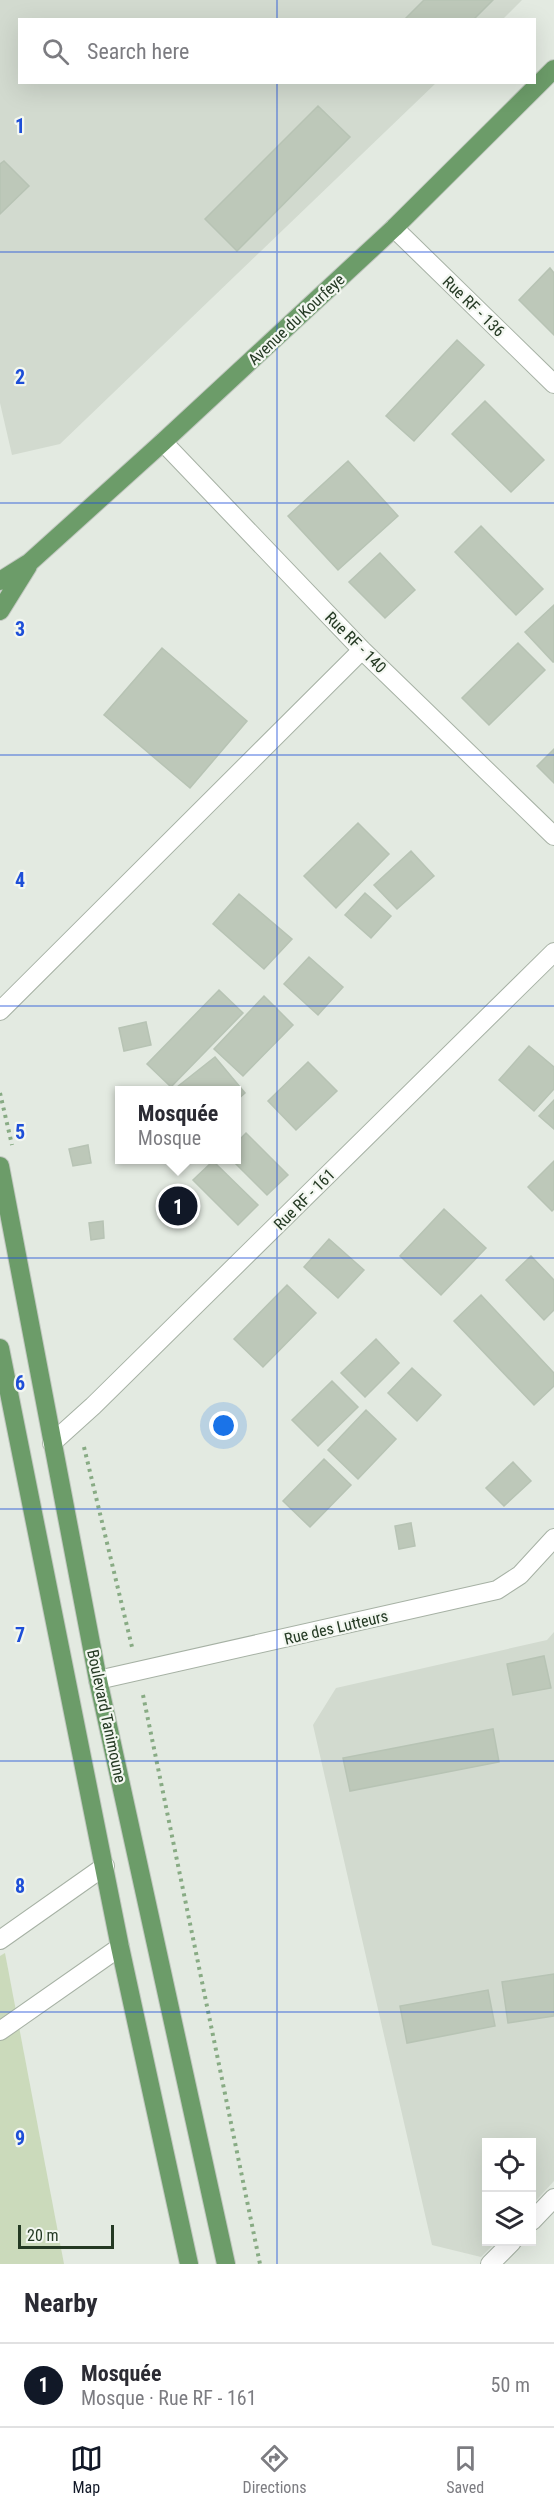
<!DOCTYPE html>
<html lang="en">
<head>
<meta charset="utf-8">
<style>
  :root { --surface:#fff; --page:#f2f2f3; --text:#2b2b33; --muted:#7c7c81; --line:#e1e1e2; --accent:#111827 }
  body { margin:0; font-family:"Roboto Condensed",sans-serif; background:var(--page); color:var(--text) }
  .controls { position:absolute; right:18px; bottom:18px; display:grid; overflow:hidden; border-radius:0px; box-shadow:0 6px 24px #0002 }
  .controls button { width:54px; height:54px; display:grid; place-items:center; padding:0; border:0; border-bottom:2px solid var(--line); background:var(--surface); color:var(--text); font:30px sans-serif }
  .scale { position:absolute; left:18px; bottom:15px; width:96px; box-sizing:border-box; padding-left:6px; border:3px solid #243923; border-top:0; font-size:16px; line-height:21px; white-space:nowrap; color:#243923; -webkit-text-stroke:4px #f3f7f1; paint-order:stroke }
  .you { position:absolute; left:224px; top:1426px; width:21px; height:21px; margin:-15px; border:4px solid #fff; border-radius:50%; background:#1a73e8; box-shadow:0 0 0 9px #1a73e833 }
  .badge { display:grid; place-items:center; width:39px; height:39px; border-radius:50%; background:var(--accent); color:#fff; font-size:20px; font-weight:700 }
  .pin { position:absolute; translate:-50% -50%; border:3px solid #fff; box-shadow:0 2px 6px #0006 }
  .popup { position:absolute; left:115px; top:1086px; width:126px; height:78px; box-sizing:border-box; display:grid; place-content:center; border-radius:0px; background:var(--surface); filter:drop-shadow(0 2px 4px #0005); font-size:20px; white-space:nowrap; color:var(--muted) }
  .popup b { font-size:22px; color:var(--text) }
  .popup::after { content:''; position:absolute; left:50%; top:100%; margin-left:-12px; border:12px solid transparent; border-top-color:var(--surface) }
  .list { margin:0; padding:0; list-style:none }
  h2 { display:flex; justify-content:space-between; align-items:center; height:78px; margin:0; padding:0 24px; font-size:26px }
  h2 small { font-size:20px; font-weight:400; color:var(--muted) }
  .list li { display:grid; grid-template-columns:39px 1fr auto; gap:18px; align-items:center; box-sizing:border-box; height:84px; padding:0 24px; border-top:2px solid var(--line) }
  .list b { display:block; font-size:22px; white-space:nowrap }
  .list p { margin:0; font-size:20px; white-space:nowrap; color:var(--muted) }
  .list em { font-size:20px; font-style:normal; color:var(--muted) }
  .icon { flex:none; width:33px; height:33px; fill:none; stroke:currentColor; stroke-width:2; stroke-linecap:round; stroke-linejoin:round }
  .map { position:relative; flex:none; width:554px; height:2264px; overflow:hidden }
  .search { position:absolute; background:var(--surface); box-shadow:0 6px 24px #0002; left:18px; right:18px; top:18px; height:66px; display:flex; align-items:center; gap:15px; box-sizing:border-box; padding:0 21px; border-radius:0px; color:var(--muted); font-size:22px }
  .sheet { height:162px; background:var(--surface) }
  nav { display:flex; justify-content:space-around; align-items:center; box-sizing:border-box; height:84px; border-top:2px solid var(--line); background:var(--surface); font-size:16px; color:var(--muted) }
  nav a { display:grid; justify-items:center; gap:3px }
  nav .on { color:var(--accent) }
  .map>svg:first-child { display:block }
  .built { fill:#d2dacf }
  .green { fill:#cbdabb }
  .building { fill:#bdc8b9; stroke:#b7c3b4; stroke-width:1.5 }
  .lines { fill:none; stroke-linecap:round; stroke-linejoin:round }
  .minor-casing { stroke:#a6b1a4; stroke-width:20 }
  .major-casing { stroke:#c2c8c1; stroke-width:20 }
  .path { stroke:#88ab84; stroke-width:4; stroke-dasharray:3 4.5; stroke-linecap:butt }
  .minor { stroke:#fff; stroke-width:18 }
  .major { stroke:#6c9c69; stroke-width:18 }
  .grid { fill:none; stroke:#1d4ed8; stroke-width:1.5; stroke-opacity:0.55 }
  .labels { text-anchor:middle; stroke-width:4.5; stroke-linejoin:round; paint-order:stroke }
  .street-label { font-size:16px; fill:#243923; stroke:#f3f7f1 }
  .grid-label { font-size:20px; text-anchor:middle; font-weight:bold; fill:#1d4ed8; stroke:#f3f7f1; stroke-width:4.5; stroke-linejoin:round; paint-order:stroke }
</style>
</head>
<body>
<div class="map">
<svg width="554" height="2264" viewBox="0 0 554 2264">
  <rect width="100%" height="100%" fill="#e3eae1"/>
  <path class="built" d="M0,0h522l-20,20h-482v62l416,1 -376,361 -48,11 -12,-52z
    M554,1632v549l-22,24v-63h-46v100h10l-15,15 -49,-12 -119,-520 23,-37 211,-48z"/>
  <path class="green" d="M5,1953l59,311h-64v-308z"/>
  <path class="building" d="M424,0h69l-20,20h-69z
    M318,106l32,31 -113,114 -32,-32z
    M4,161l25,25 -29,28v-50z
    M550,268l4,5v62l-35,-35z
    M457,340l27,25 -70,76 -28,-25z
    M485,401l59,59 -33,32 -59,-58z
    M348,461l50,55 -60,54 -50,-54z
    M481,526l62,63 -27,26 -61,-63z
    M380,553l35,37 -30,28 -36,-36z
    M554,605v57h-1l-28,-30z
    M518,643l27,27 -56,55 -27,-27z
    M162,648l85,73 -57,67 -86,-73z
    M554,749v34l-17,-17z
    M358,823l31,31 -53,54 -32,-32z
    M411,851l23,25 -37,33 -23,-24z
    M365,893l26,23 -20,22 -26,-23z
    M239,894l53,45 -28,30 -51,-45z
    M309,957l34,30 -25,28 -34,-31z
    M219,990l24,23 -72,74 -24,-23z
    M264,996l29,29 -50,51 -29,-27z
    M146,1022l5,23 -27,6 -5,-23z
    M529,1046l25,21v22l-20,22 -35,-31z
    M215,1057l30,36 -8,7v-10h-57l-3,-3z
    M308,1062l29,29 -41,39 -28,-29z
    M554,1100v29l-15,-13z
    M246,1133l42,42 -21,20 -35,-35h5v-18z
    M88,1145l3,18 -18,3 -4,-17z
    M213,1161l45,44 -20,20 -45,-45z
    M554,1161v48l-2,2 -24,-24z
    M444,1209l42,39 -45,47 -41,-39z
    M103,1221l1,17 -13,2 -2,-17z
    M329,1239l35,31 -26,28 -34,-31z
    M531,1256l23,24v30l-10,10 -38,-40z
    M287,1285l29,28 -53,54 -29,-28z
    M481,1295l73,78v13l-20,19 -80,-84z
    M376,1339l23,24 -34,34 -24,-24z
    M412,1368l29,27 -24,26 -29,-28z
    M332,1381l26,26 -40,39 -26,-26z
    M366,1410l30,29 -38,40 -30,-29z
    M324,1459l27,26 -41,42 -27,-26z
    M513,1462l18,19 -27,25 -18,-18z
    M411,1523l4,23 -16,3 -4,-23z
    M544,1656l7,32 -38,7 -6,-31z
    M493,1729l6,33 -149,29 -7,-33z
    M554,1974v42l-46,7 -6,-41z
    M488,1990l7,36 -88,17 -7,-37z"/>
  <g class="lines">
    <g class="minor-casing">
      <path id="minor" d="M394,228l160,156
        M163,442l199,208 192,186
        M0,1011l362,-361
        M52,1443l41,-37 461,-454
        M98,1680l399,-90 23,-15 34,-37
        M0,1940l105,-74
        M0,2031l120,-84
        M532,2221l22,-23
        M490,2264l22,-22"/>
    </g>
    <g class="major-casing">
      <path id="major" d="M0,581l30,-19 133,-120 231,-214 160,-159
        M0,611l28,-45
        M0,1166l98,514 128,584
        M0,1348l120,599 69,317"/>
    </g>
    <path class="path" d="M0,1093l12,52
      M84,1447l48,200
      M143,1695l117,569"/>
    <use href="#minor" class="minor"/>
    <use href="#major" class="major"/>
  </g>
  <path class="grid" d="M277,0v20M277,82v2182M0,252h554M0,503h554M0,755h554M0,1006h554M0,1258h554M0,1509h554M0,1761h554M0,2012h554"/>
  <g class="labels">
    <g class="street-label">
      <text transform="translate(474 306) rotate(44)" y="6">Rue RF - 136</text>
      <text transform="translate(296 319) rotate(-43)" y="6">Avenue du Kourfeye</text>
      <text transform="translate(356 642) rotate(45)" y="6">Rue RF - 140</text>
      <text transform="translate(304 1199) rotate(-45)" y="6">Rue RF - 161</text>
      <text transform="translate(336 1627) rotate(-13)" y="6">Rue des Lutteurs</text>
      <text transform="translate(107 1716) rotate(78)" y="6">Boulevard Tanimoune</text>
    </g>
  </g>
  <g class="grid-label">
    <text x="20" y="133">1</text>
    <text x="20" y="384">2</text>
    <text x="20" y="636">3</text>
    <text x="20" y="887">4</text>
    <text x="20" y="1139">5</text>
    <text x="20" y="1390">6</text>
    <text x="20" y="1642">7</text>
    <text x="20" y="1893">8</text>
    <text x="20" y="2145">9</text>
  </g>
</svg>
<div class="controls">
<button><svg class="icon" aria-label="locate" viewBox="0 0 24 24"><circle cx="12" cy="12" r="6"/><path d="M12 2v4M12 18v4M2 12h4M18 12h4"/></svg></button>
<button><svg class="icon" aria-label="layers" viewBox="0 0 24 24"><path d="M12 4l9 5-9 5-9-5zM3 14l9 5 9-5"/></svg></button>
</div>
<div class="scale">20 m</div>
<div class="you"></div>
<div class="pin badge" style="left:178px;top:1206px">1</div>
<div class="popup"><b>Mosquée</b>Mosque</div>
<div class="search"><svg class="icon" aria-label="search" viewBox="0 0 24 24"><circle cx="10" cy="10" r="6"/><path d="M15 15l6 6"/></svg>Search here</div>
</div>
<section class="sheet">
<h2>Nearby<small></small></h2>
<ul class="list">
<li><span class="badge">1</span><div><b>Mosquée</b><p>Mosque · Rue RF - 161</p></div><em>50 m</em></li>
</ul>
</section>
<nav>
<a class="on"><svg class="icon" aria-label="map" viewBox="0 0 24 24"><path d="M3 6l6-2 6 2 6-2v14l-6 2-6-2-6 2zM9 4v14M15 6v14"/></svg>Map</a>
<a><svg class="icon" aria-label="directions" viewBox="0 0 24 24"><path d="M12 3l9 9-9 9-9-9zM9 14v-3h6M13 9l2 2-2 2"/></svg>Directions</a>
<a><svg class="icon" aria-label="saved" viewBox="0 0 24 24"><path d="M7 4h10v16l-5-4-5 4z"/></svg>Saved</a>
</nav>
</body>
</html>
